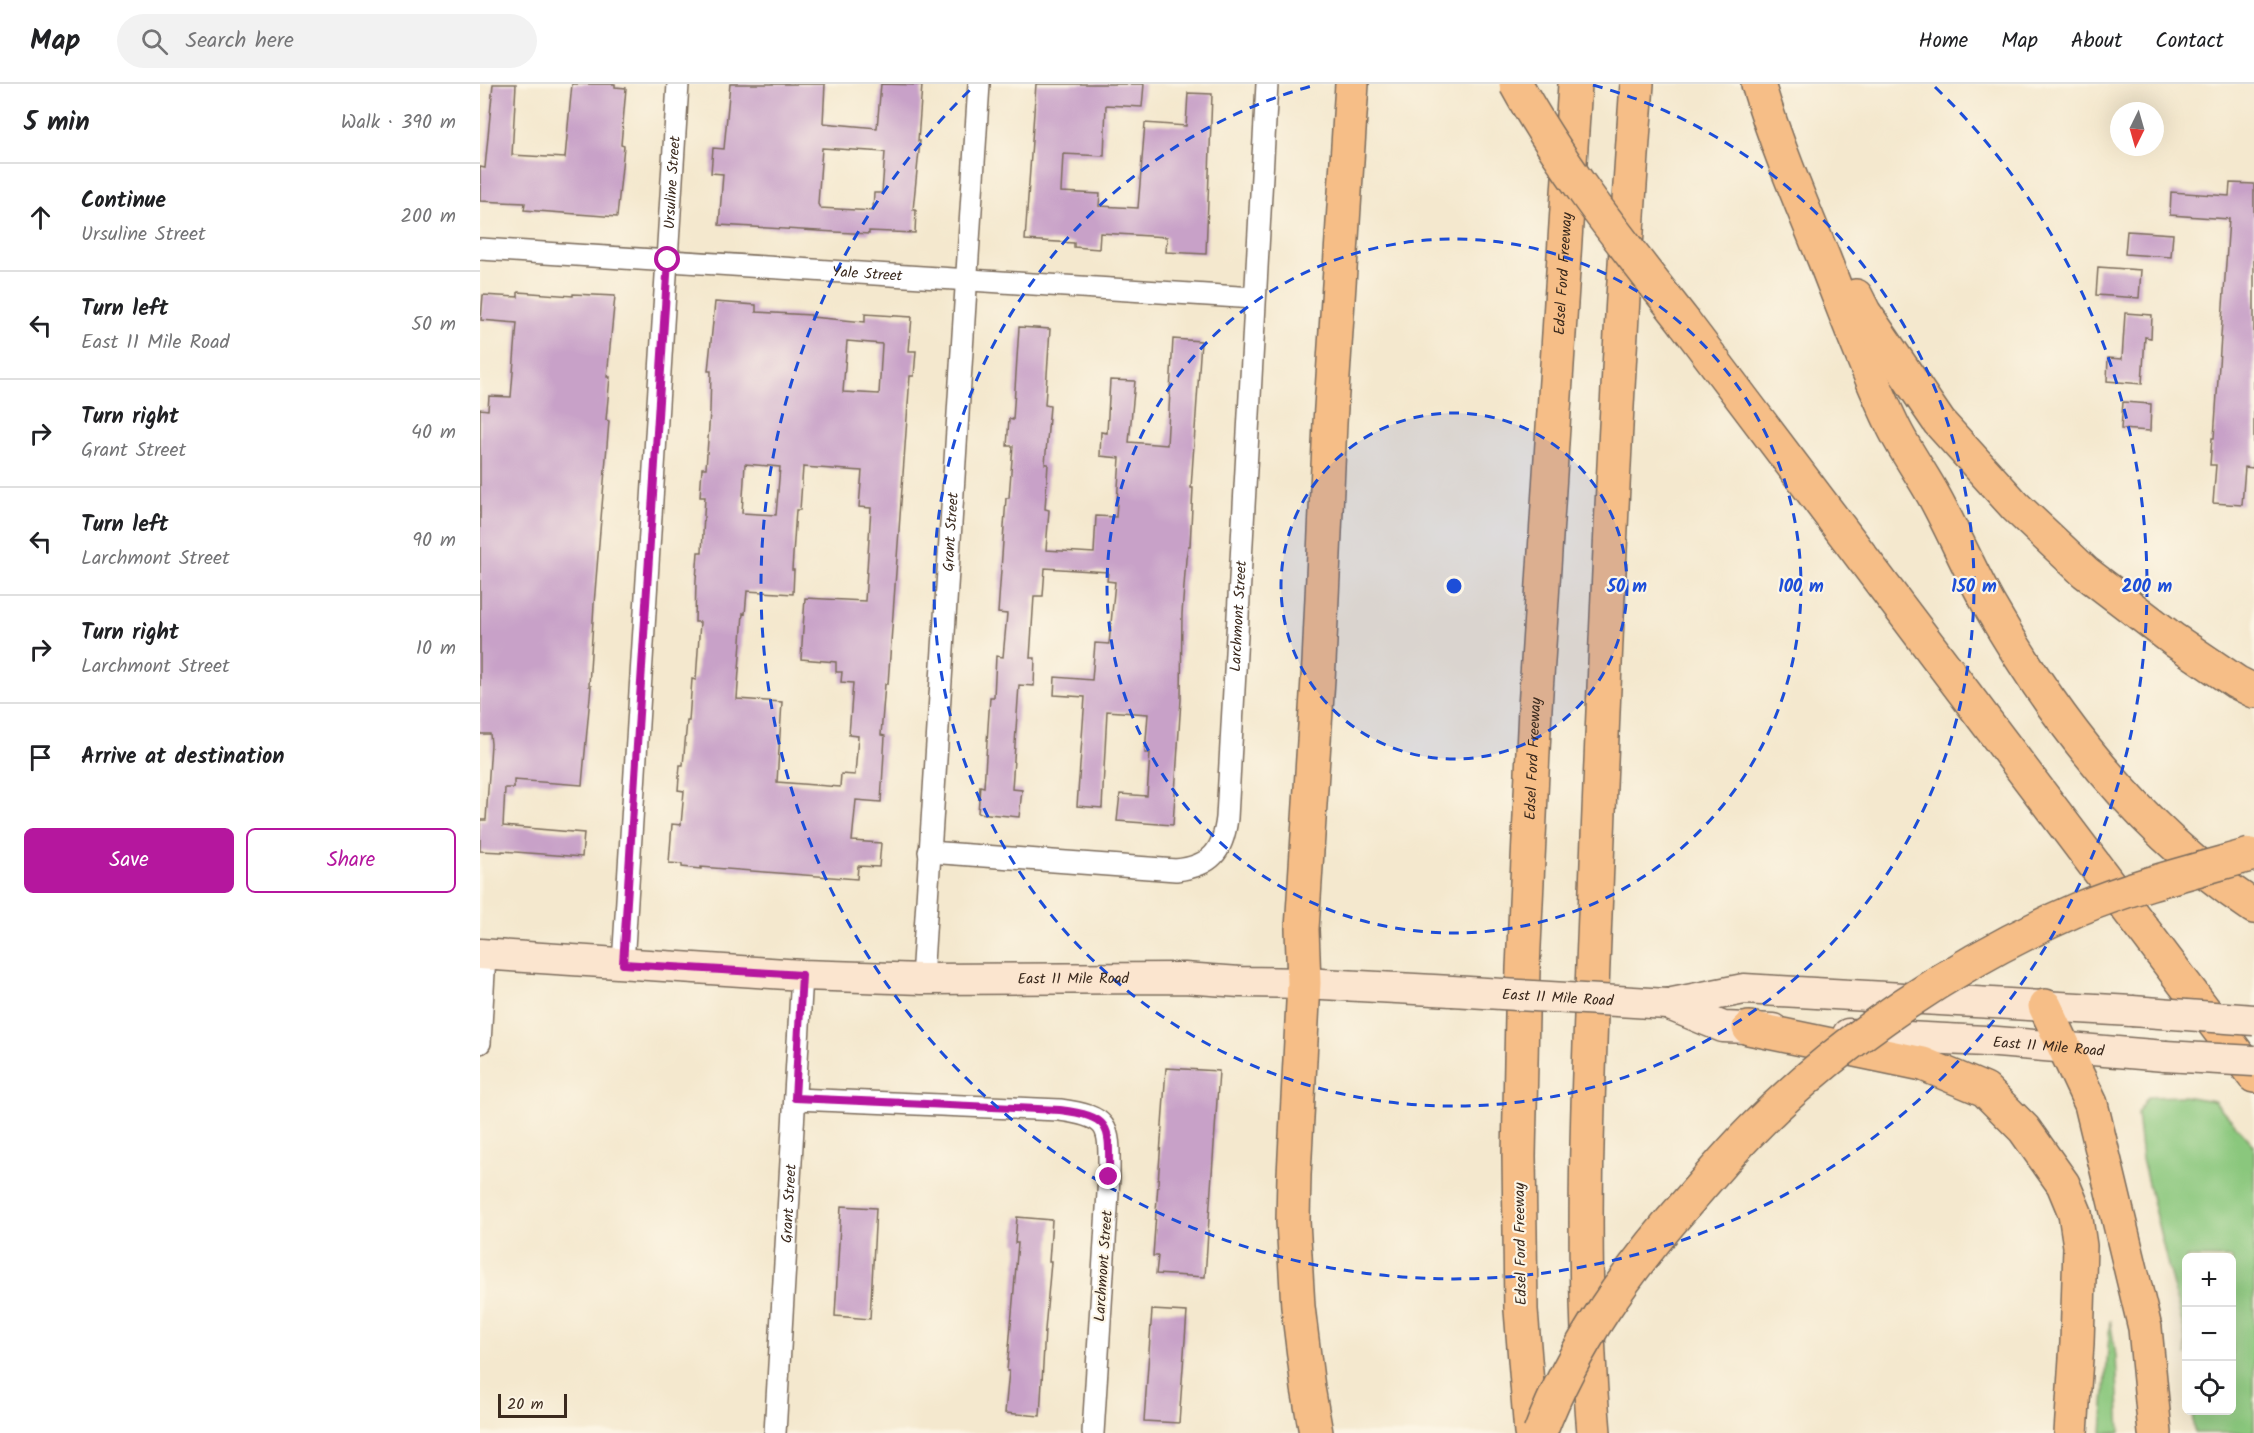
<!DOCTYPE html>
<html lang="en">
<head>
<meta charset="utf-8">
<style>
  :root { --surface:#fff; --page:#f2f2f2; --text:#202124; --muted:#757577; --line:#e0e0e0; --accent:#b5179e }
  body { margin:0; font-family:Kalam,sans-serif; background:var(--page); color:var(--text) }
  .controls { position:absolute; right:18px; bottom:18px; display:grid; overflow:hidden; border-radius:9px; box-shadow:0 6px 24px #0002 }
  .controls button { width:54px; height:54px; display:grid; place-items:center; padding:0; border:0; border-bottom:2px solid var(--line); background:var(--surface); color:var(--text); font:30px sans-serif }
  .compass { position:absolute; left:1630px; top:18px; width:54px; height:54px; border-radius:50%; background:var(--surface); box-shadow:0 6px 24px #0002; rotate:185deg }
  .scale { position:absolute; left:18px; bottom:15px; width:69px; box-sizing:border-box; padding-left:6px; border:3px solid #3b2a1e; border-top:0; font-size:16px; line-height:21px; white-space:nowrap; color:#3b2a1e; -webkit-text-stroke:4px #fcf5e5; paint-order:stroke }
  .stop { position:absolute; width:18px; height:18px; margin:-14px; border:4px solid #b5179e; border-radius:50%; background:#fff }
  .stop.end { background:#b5179e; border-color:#fff; box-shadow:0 2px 6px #0008 }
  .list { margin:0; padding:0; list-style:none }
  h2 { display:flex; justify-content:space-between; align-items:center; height:78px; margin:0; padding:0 24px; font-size:26px }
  h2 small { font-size:20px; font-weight:400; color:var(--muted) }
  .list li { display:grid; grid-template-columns:39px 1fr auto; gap:18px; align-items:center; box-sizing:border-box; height:108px; padding:0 24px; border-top:2px solid var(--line) }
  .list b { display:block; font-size:22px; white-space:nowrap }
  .list p { margin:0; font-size:20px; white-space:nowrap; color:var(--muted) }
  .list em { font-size:20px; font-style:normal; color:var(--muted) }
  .actions { display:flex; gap:12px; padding:18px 24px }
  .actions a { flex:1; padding:14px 0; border:2px solid var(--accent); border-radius:9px; text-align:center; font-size:21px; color:var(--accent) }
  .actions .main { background:var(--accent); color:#fff }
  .icon { flex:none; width:33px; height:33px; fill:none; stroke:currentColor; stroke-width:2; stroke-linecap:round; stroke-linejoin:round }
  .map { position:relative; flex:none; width:1774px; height:1349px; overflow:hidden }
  header { display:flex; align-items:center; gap:36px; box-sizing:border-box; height:84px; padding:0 30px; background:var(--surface); border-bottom:2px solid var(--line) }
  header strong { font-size:28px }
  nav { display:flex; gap:33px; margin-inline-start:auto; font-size:21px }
  .search { width:420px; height:54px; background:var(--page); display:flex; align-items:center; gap:15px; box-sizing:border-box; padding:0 21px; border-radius:33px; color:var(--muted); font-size:22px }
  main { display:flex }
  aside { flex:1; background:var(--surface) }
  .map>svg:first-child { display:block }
  .green { fill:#8ac77d; stroke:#62784e; stroke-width:1.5 }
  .building { fill:#c8a1c8; fill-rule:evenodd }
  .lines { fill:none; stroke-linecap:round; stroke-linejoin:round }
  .minor-casing { stroke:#7c6c5c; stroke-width:24 }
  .secondary-casing { stroke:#7c6c5c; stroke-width:33 }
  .motorway-casing { stroke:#7c6c5c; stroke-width:36 }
  .minor { stroke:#fff; stroke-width:21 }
  .secondary { stroke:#fbe5cf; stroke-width:30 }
  .motorway { stroke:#f6be87; stroke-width:33 }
  .secondary-bridge-casing { stroke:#7c6c5c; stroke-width:33; stroke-linecap:butt }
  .motorway-bridge-casing { stroke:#7c6c5c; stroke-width:36; stroke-linecap:butt }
  .secondary-bridge { stroke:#fbe5cf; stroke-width:30 }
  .motorway-bridge { stroke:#f6be87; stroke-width:33 }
  .route { stroke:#b5179e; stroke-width:8 }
  .ring { fill:none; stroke:#1d4ed8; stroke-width:3; stroke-dasharray:10 8 }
  .labels { text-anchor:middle; stroke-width:4.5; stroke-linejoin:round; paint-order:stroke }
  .street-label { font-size:15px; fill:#3b2a1e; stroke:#fcf5e5 }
  .centre { fill:#1d4ed8; stroke:#fcf5e5; stroke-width:3 }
  .ring-label { font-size:18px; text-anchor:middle; font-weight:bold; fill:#1d4ed8; stroke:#fcf5e5; stroke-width:4.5; stroke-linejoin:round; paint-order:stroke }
</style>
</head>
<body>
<header>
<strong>Map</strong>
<div class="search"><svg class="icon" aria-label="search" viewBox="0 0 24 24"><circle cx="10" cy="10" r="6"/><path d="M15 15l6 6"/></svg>Search here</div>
<nav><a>Home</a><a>Map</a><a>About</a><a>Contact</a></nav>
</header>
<main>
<aside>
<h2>5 min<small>Walk · 390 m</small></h2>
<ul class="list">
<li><svg class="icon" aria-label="ahead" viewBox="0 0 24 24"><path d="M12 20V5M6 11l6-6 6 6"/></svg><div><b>Continue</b><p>Ursuline Street</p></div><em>200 m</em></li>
<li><svg class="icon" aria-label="left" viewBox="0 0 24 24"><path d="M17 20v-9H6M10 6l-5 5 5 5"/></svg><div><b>Turn left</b><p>East 11 Mile Road</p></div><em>50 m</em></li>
<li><svg class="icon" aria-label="right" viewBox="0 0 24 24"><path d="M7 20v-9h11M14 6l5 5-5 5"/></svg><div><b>Turn right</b><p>Grant Street</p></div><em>40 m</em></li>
<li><svg class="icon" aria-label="left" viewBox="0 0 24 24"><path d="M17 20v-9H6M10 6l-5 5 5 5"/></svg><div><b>Turn left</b><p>Larchmont Street</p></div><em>90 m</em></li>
<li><svg class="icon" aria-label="right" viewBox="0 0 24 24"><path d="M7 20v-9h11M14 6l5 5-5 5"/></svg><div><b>Turn right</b><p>Larchmont Street</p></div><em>10 m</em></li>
<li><svg class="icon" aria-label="arrive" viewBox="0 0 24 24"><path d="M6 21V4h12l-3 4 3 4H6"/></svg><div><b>Arrive at destination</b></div></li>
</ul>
<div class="actions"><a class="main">Save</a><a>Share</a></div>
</aside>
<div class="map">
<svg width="1774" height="1349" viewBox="0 0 1774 1349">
  <rect width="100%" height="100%" fill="#fcf5e5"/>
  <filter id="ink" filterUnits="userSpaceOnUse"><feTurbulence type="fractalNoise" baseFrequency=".0167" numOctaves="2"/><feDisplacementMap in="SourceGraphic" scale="12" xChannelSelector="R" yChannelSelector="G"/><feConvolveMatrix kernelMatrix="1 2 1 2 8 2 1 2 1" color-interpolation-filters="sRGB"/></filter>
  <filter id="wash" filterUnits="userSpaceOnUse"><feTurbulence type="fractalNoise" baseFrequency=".008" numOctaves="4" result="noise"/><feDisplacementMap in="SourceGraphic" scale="24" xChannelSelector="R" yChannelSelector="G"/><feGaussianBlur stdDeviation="1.35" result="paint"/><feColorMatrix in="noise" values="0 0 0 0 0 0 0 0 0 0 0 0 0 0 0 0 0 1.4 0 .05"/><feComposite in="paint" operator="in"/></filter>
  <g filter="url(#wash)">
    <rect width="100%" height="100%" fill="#f4e8ce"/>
    <path class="green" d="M1703,1012l31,5 40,44v288h-60l-2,-22 40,-1v-152h-46v98l-2,-24 -42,-173 -5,-46 11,-16z
      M1630,1236l6,36 4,77h-18z"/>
    <g id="blocks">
      <path class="building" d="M13,0h23l-4,71 53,3 7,-74h43v3l11,1 -5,57 3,1 -7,71 -93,-7 1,-7 -45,-2v-34l5,1z
        M250,0h95l-2,39 54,5 4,-44 41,1 -4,56h2l-7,69h3l-1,23 -46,-2v3l-150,-9 4,-51 -12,-1 2,-25 11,1zM342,64l63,4 -3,41h-8l-1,18 -53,-3 -2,-4z
        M556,0h108l-2,23 -36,-2 -2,51 -41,-2 -2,38 39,2 -1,12 39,2 7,-85 41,3 2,-33 24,1 -6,160 -40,-2 1,-15 -67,-4 -1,16 -25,-2v-4l-49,-3z
        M1750,99l24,1v270l-1,14 -8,-1 -3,38 -29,-2 3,-38h-6l2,-27h2l15,-219 -59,-4 1,-23 58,4z
        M1647,147l46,3 -2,23 -46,-3z
        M1618,183l43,3 -2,28 -43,-3z
        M38,208l55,4v-2l42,2 -8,81h3l-4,43 3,1 -15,183 -5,82h2l-9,99 -68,-5v8h-9l-2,38 81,7 -2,24 -80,-6v1l-22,-1v-31h6l5,-76 -1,-10h-10v-325l8,1 1,-14 22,1 6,-74 -36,-3 2,-25 35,2z
        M235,218l41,3v7l55,3v2l54,5v-8l47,3 -3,34h7l-2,25h-4l-22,308h-3l-4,51 4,1 -4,66 -25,-2 -4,41 29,2 -2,24 -21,-1 -1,13 -156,-12v2l-19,-2v-3l-13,-1 3,-39 9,1 3,-34 -6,-1 2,-25h3l4,-44h2l3,-42 4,1 4,-58h-5l1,-42 2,-28h4l3,-55h-5l2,-29h4l4,-56 1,-41h-3zM367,257l35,3 -3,50 -36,-2zM265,380l35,3 -4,48 -34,-2zM323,383l59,4 -3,36 12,1 -6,93 -60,-3 -4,61 35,3v10h6l-1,10 12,1 -4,52 9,1 -3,39 -14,-1 -1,13 -63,-5 5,-80 -45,-3 6,-86 2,1 2,-23 46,3 1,-24h-2l4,-60h4z
        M1645,229l27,2 -1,23 -6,-1 -3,47 -35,-3 1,-23 14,1z
        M539,243l31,2 -5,76 5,1 -5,58h3l-3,45 4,1 -3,40 48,3 2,-37 20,1 4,-59 -20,-2 1,-24 6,1 3,-53 25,1 -6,61 38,3 6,-106 28,2 -10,147h2l-3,58h-2l-2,13 -4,55 -1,85 -8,126 -56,-4 3,-27 27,2 3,-43h-5l3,-39 -41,-3 -5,97 -25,-2 8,-109 -31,-2 1,-18 37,3 3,-37 14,1 6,-62 -8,-1 1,-9 -63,-4 -2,28h-9l-4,62h5l-1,28 -15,-1 -7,104 10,1 -3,27 -41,-4 2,-27 4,1 6,-90h4l2,-41 7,1 4,-43 -9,-1 8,-115h3l4,-52h-6l2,-27 4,1z
        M1643,318l28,2 -1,27 -29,-2z
        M686,984l53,3 -14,206 -49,-3 2,-18h-5z
        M361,1122l35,2 -6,111 -35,-3z
        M537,1133l35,3 -3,42h2l-6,68 -5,86 -35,-3 4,-42h-2l11,-128h-3z
        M672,1226l35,2 -8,111 -35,-2z"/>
    </g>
  </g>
  <g filter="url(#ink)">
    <use href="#blocks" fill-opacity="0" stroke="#7c6c5c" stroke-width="1.5"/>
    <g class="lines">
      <g class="minor-casing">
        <g id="minor">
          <path id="s1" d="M0,165l775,49"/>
          <path id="s2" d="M449,768l247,18c35,-4 47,-18 51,-52l40,-734"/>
          <path id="s3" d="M143,880l55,-880"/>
          <path id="s4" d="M442,895l57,-895"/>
          <path d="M0,959l5,-88"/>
          <path d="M315,1015l265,11c53,7 49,18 49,67l-16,256"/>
          <path id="s5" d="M295,1349l27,-458"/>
        </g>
      </g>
      <g class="secondary-casing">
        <g id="secondary">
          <path id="s6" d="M0,870l322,21 120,4 262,-1 56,4 64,1 148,8"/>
          <path d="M1187,920l56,23 50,2"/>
          <path d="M1187,920l77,-15 388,22"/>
          <path id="s7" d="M1368,950l137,7 180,15"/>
        </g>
      </g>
      <g class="motorway-casing">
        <g id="motorway">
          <path d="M1278,0c18,60 42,117 66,175 22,56 43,113 69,167 12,25 29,48 42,72 19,35 34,71 53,105 67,118 153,229 266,304"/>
          <path d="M1376,212l8,16 75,110 77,85 69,65 89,68 62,42 18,9"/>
          <path d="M1205,239l569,753"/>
          <path d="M1565,922l46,98 54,224 10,105"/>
          <path d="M1269,944l174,36 62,26 39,39 39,55 12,29 5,33 -3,97 -6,90"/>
          <path d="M836,1349l-8,-45 -10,-81 -5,-86 1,-46 10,-192 -2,-54 17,-266 11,-240 22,-339"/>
          <path id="s8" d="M1051,1349l-10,-123 -2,-154 4,-188 12,-260 40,-624"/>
          <path d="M1114,1349c-16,-190 -4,-380 3,-570 10,-260 21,-520 40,-779"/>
        </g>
      </g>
      <use href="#minor" class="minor"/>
      <use href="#secondary" class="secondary"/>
      <use href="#motorway" class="motorway"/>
      <g class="secondary-bridge-casing">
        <g id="secondary-bridge">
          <path id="s9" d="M972,907l215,13"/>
          <path d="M1652,927l122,9"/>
          <path d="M1685,972l89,5"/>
        </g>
      </g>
      <g class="motorway-bridge-casing">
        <path id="motorway-bridge" d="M1036,0c47,86 109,162 169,239
          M1060,1349c33,-88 89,-165 151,-235 20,-23 39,-46 61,-68 89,-91 208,-170 326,-221 55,-23 115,-38 172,-54"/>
      </g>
      <use href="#secondary-bridge" class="secondary-bridge"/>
      <use href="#motorway-bridge" class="motorway-bridge"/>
    </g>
  </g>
  <g class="lines" filter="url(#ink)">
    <path class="route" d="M188,176l-45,704 179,11 -7,123 265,12c54,7 49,18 49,67"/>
  </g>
  <circle cx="974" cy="502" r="173" fill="#1d4ed8" fill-opacity=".12"/>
  <g class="ring">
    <circle cx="974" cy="502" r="173"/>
    <circle cx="974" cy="502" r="347"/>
    <path d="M1113 1A520 520 0 1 1 835 1"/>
    <path d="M1455 3A693 693 0 1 1 493 3"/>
  </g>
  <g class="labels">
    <g class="street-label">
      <text dy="5" stroke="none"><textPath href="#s3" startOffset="783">Ursuline Street</textPath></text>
      <text dy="5" stroke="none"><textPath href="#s1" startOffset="388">Yale Street</textPath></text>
      <text dy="5" stroke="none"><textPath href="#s8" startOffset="1161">Edsel Ford Freeway</textPath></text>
      <text dy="5" stroke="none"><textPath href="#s4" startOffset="448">Grant Street</textPath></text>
      <text dy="5" stroke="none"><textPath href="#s2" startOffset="531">Larchmont Street</textPath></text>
      <text dy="5" stroke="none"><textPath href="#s8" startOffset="675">Edsel Ford Freeway</textPath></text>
      <text dy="5" stroke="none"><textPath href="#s6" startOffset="594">East 11 Mile Road</textPath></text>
      <text dy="5" stroke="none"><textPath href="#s9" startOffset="106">East 11 Mile Road</textPath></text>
      <text dy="5" stroke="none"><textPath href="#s7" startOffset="201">East 11 Mile Road</textPath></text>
      <text dy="5" stroke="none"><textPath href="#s5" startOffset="230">Grant Street</textPath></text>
      <text transform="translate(1040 1160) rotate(-91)" y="5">Edsel Ford Freeway</text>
      <text transform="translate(623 1182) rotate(-86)" y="5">Larchmont Street</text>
    </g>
  </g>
  <circle cx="974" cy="502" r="9" class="centre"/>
  <g class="ring-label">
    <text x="1147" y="508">50 m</text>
    <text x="1321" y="508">100 m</text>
    <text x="1494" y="508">150 m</text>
    <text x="1667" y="508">200 m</text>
  </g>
</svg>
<div class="controls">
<button>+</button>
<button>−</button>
<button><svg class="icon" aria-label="locate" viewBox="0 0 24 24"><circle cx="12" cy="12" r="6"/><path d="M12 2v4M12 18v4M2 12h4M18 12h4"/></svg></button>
</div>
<svg class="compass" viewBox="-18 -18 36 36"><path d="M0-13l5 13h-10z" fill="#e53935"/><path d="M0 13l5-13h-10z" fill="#757577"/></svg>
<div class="scale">20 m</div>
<div class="stop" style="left:188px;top:176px"></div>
<div class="stop end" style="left:629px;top:1093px"></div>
</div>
</main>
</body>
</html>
